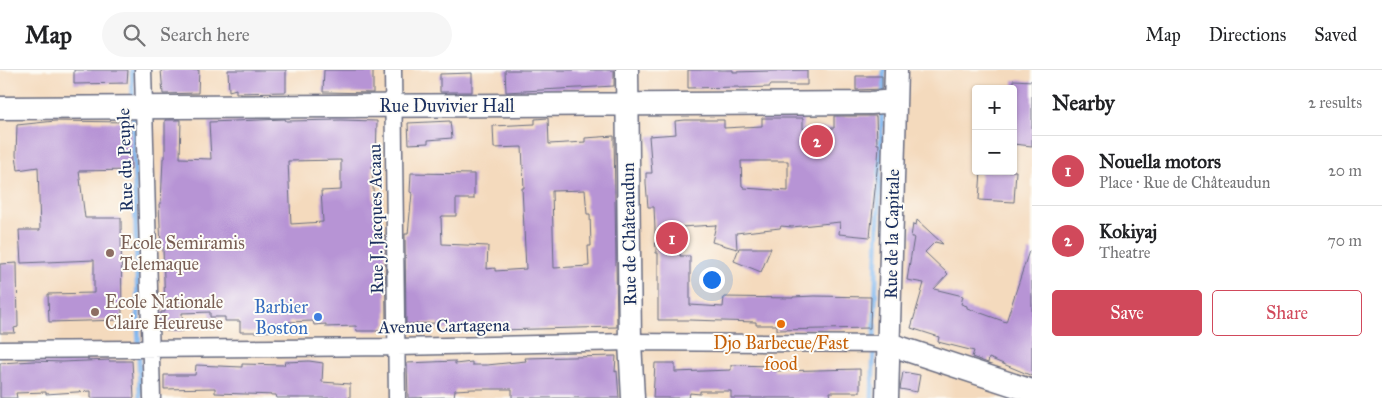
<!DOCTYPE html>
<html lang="en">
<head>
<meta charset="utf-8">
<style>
  :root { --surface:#fff; --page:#f6f6f6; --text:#202124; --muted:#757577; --line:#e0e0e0; --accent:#d1495b }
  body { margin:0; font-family:"IM FELL Great Primer",serif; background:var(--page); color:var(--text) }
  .controls { position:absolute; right:15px; top:15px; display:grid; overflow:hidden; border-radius:5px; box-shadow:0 1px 4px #0004 }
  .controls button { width:45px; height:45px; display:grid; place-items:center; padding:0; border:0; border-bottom:1px solid var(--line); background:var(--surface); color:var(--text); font:25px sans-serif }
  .you { position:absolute; left:711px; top:209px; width:18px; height:18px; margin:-12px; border:4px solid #fff; border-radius:50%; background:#1a73e8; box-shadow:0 0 0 8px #1a73e833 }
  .badge { display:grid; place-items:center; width:32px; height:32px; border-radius:50%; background:var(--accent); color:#fff; font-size:16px; font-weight:700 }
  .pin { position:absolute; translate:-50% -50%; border:2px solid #fff; box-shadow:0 1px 5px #0006 }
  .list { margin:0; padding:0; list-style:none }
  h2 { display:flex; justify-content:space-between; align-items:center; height:65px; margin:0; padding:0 20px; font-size:21px }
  h2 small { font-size:16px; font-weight:400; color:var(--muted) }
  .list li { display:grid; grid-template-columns:32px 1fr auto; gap:15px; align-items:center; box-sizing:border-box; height:70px; padding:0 20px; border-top:1px solid var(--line) }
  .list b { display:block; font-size:19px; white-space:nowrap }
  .list p { margin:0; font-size:16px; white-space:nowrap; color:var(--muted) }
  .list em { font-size:16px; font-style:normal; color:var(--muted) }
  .actions { display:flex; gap:10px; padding:15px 20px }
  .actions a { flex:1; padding:11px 0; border:1px solid var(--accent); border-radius:5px; text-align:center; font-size:18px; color:var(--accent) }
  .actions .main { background:var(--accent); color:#fff }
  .icon { flex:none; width:28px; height:28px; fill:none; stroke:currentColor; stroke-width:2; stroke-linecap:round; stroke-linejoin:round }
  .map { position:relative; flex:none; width:1032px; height:328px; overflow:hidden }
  header { display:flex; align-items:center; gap:30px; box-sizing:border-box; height:70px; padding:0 25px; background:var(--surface); border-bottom:1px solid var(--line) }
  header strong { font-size:24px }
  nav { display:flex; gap:28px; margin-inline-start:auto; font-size:18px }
  .search { width:350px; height:45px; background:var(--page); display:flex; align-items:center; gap:12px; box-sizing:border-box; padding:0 18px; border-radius:28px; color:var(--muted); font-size:19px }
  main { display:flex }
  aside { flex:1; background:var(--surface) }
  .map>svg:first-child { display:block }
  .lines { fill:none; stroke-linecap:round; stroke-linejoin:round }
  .stream { stroke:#7eb5ee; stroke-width:5 }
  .building { fill:#b794d5; fill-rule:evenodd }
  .street-casing { stroke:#676b7f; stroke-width:19 }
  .secondary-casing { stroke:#676b7f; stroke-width:25 }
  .street { stroke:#fff; stroke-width:16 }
  .secondary { stroke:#fff; stroke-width:22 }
  .education-dot { fill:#8d6e63; stroke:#fdfcf7; stroke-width:2 }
  .shop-dot { fill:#3f7fe0; stroke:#fdfcf7; stroke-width:2 }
  .food-dot { fill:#e8710a; stroke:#fdfcf7; stroke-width:2 }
  .labels { text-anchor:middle; stroke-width:4; stroke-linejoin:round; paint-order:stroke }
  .street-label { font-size:18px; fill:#1b2f5e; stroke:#fdfcf7 }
  .education-label { font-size:18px; fill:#785e54; stroke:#fdfcf7; text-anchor:start }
  .shop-label { font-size:18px; fill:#366cbe; stroke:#fdfcf7; text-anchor:end }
  .food-label { font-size:18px; fill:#c56008; stroke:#fdfcf7 }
</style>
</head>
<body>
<header>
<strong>Map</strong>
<div class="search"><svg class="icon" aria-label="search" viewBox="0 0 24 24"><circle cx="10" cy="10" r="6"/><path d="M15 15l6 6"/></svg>Search here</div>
<nav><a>Map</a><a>Directions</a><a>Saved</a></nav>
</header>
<main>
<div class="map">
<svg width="1032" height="328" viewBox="0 0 1032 328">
  <rect width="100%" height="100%" fill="#fdfcf7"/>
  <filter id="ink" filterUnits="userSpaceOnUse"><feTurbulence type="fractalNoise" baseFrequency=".02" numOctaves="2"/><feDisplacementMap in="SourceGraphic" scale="10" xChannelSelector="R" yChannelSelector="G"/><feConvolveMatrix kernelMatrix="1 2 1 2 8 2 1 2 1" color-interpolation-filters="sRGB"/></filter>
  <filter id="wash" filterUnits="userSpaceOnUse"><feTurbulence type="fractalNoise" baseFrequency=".0096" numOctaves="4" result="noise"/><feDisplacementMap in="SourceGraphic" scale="20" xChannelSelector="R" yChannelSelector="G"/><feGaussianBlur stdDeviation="1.12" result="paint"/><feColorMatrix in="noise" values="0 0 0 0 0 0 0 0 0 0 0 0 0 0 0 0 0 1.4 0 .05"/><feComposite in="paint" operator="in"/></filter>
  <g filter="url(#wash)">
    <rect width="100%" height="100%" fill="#f4dabd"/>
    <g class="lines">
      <path class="stream" d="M132,0l1,32
        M883,25l1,-25
        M133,43l7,285
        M872,328l10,-289"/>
    </g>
    <g id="blocks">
      <path class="building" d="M74,0h54l-1,13 -53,1z
        M161,0h38l-1,23 -35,1z
        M228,0h58v22l-50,1v-4l-7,2z
        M324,0h49v23l-50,-1z
        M505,0h109v16l-108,6z
        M688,0h45v2l74,-2v15h-37v2l-31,1v-1l-51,1z
        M472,3v19h-32v-18z
        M856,6h26v13l-26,1z
        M1013,10l19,1v65l-19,-2z
        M834,46h42l1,28h2l-1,17 -8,76 -31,-3 1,-12 -48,5 -11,-1 -1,2 -44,5 1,16 -25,-7 4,-17 -36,2v29h10v49l33,2 1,-10 69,1v-1l21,-1 57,1 -1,31 -93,2v-5h-21v-3l-67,-2h-31v-67h-2l-2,-46h-6l-2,-23v-11h6l-3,-37 27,-2 -1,-13 10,-1h39v8l38,-2v-8h41v11l31,-1zM741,91h47v30l-44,-3v-1l-2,-1z
        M548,48l1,26 36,-2v-4l29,-2 3,191 -119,3 -13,-1h-47v-6l-32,1 -1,-90h3l4,-41 -2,-1 1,-19 63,1v25h-18v17h-14l-1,2 1,26 46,2 -1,23 8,-1v3l31,-2 -4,-81h2l-2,-41 -28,1 -1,-22 42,-2v-5zM585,120l2,24h3l1,32h-3l1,20 -35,2 -2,-77z
        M285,49l1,2 55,-1 36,1 -1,45h-4l2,41h4l1,29 6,-1 1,89 -8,7h-21l-1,-5 -30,1v-3l-12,1 -1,-4 -24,1v8l-29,2h-20v-11h-15v-4h-15v-5l-28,1 1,18h-17l-5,-10v-9h4l-2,-65h-2l-2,-43h2l2,-46h2v-38h16l-1,38 31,1 -2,-37zM341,90v30l-20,1 2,31 -32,2 -3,-63z
        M55,51l75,1 1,48 -52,1 6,47h36l1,102 -73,2 -1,-28 46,-1v-33l-73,3 -2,-33h21l-2,-63 -20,3 -2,-15 1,-30z
        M450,51l2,17 -24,2v3l-19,1 -1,-21z
        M981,101h35l-2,31 -35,-2z
        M917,150l26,24 -8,-2 -10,10 23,22 -14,15 29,7 -2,8 6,2v2l39,14 23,-71 3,1v124l-43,-18 -1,5 -16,-6 2,-6 -36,-9 1,-5 -28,-9 13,-45 -17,-3 7,-43h-3l2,-13 3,1z
        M739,178h32l-10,24 -27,-11z
        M17,193l1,64 -4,1 1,5h-15v-69z
        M616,286l-1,16 2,-1 2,27h-107v-9h-39l-18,1 -1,7 -46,1 -1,-35 48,-2v3l17,-2v3h15l39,-4 -1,-3z
        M109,290v1h23l2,37h-43v-7l-45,3v-2l-30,1 1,5h-17v-35l34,-2 28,1z
        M309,291l14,2 -1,19 28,2v14h-73l-1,-3 -61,-2v-5l-51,1v-14h31l1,-10 46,2v-3l42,1 1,-3z
        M655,293h20v9l56,-2v-5l43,1v5l86,-2v23h-30l1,6h-100v-7h-31v3l-10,-1 -1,5h-36z
        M903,302l17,3 -3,17 -17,-3z"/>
    </g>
  </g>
  <g filter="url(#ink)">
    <use href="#blocks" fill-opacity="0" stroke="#676b7f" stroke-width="1"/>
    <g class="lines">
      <g class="street-casing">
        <path id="street" d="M143,0l9,328
          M393,0l4,328
          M0,280l397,-3 233,-5 259,2"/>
      </g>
      <g class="secondary-casing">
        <path id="secondary" d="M627,0l3,272 3,56
          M0,38l871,-5 24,-2
          M889,274l143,47
          M887,328l9,-328"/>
      </g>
      <use href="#street" class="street"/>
      <use href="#secondary" class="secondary"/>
    </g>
  </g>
  <g class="education-dot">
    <circle cx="110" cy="183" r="5"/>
    <circle cx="95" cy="242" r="5"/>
  </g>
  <circle class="shop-dot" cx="318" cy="247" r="5"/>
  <circle class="food-dot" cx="781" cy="254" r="5"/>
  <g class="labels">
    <g class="street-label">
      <text x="447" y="42">Rue Duvivier Hall</text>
      <text transform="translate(125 90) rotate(-92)" y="6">Rue du Peuple</text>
      <text transform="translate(376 149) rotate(-91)" y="6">Rue J. Jacques Acaau</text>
      <text transform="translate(629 164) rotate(-91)" y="6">Rue de Châteaudun</text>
      <text transform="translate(892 164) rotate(-89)" y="6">Rue de la Capitale</text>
      <text transform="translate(444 256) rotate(-1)" y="6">Avenue Cartagena</text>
    </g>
    <g class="education-label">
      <text x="120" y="179">Ecole Semiramis<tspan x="120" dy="21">Telemaque</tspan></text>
      <text x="105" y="238">Ecole Nationale<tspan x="105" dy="21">Claire Heureuse</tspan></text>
    </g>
    <g class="shop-label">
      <text x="308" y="243">Barbier<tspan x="308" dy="21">Boston</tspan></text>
    </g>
    <g class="food-label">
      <text x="781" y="279">Djo Barbecue/Fast<tspan x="781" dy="21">food</tspan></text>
    </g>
  </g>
</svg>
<div class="controls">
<button>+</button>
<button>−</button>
</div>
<div class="you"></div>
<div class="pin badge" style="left:672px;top:168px">1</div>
<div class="pin badge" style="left:817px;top:71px">2</div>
</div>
<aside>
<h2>Nearby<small>2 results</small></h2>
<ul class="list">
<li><span class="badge">1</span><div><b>Nouella motors</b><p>Place · Rue de Châteaudun</p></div><em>20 m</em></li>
<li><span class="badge">2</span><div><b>Kokiyaj</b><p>Theatre</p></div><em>70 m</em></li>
</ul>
<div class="actions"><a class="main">Save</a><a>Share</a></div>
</aside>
</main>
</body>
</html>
